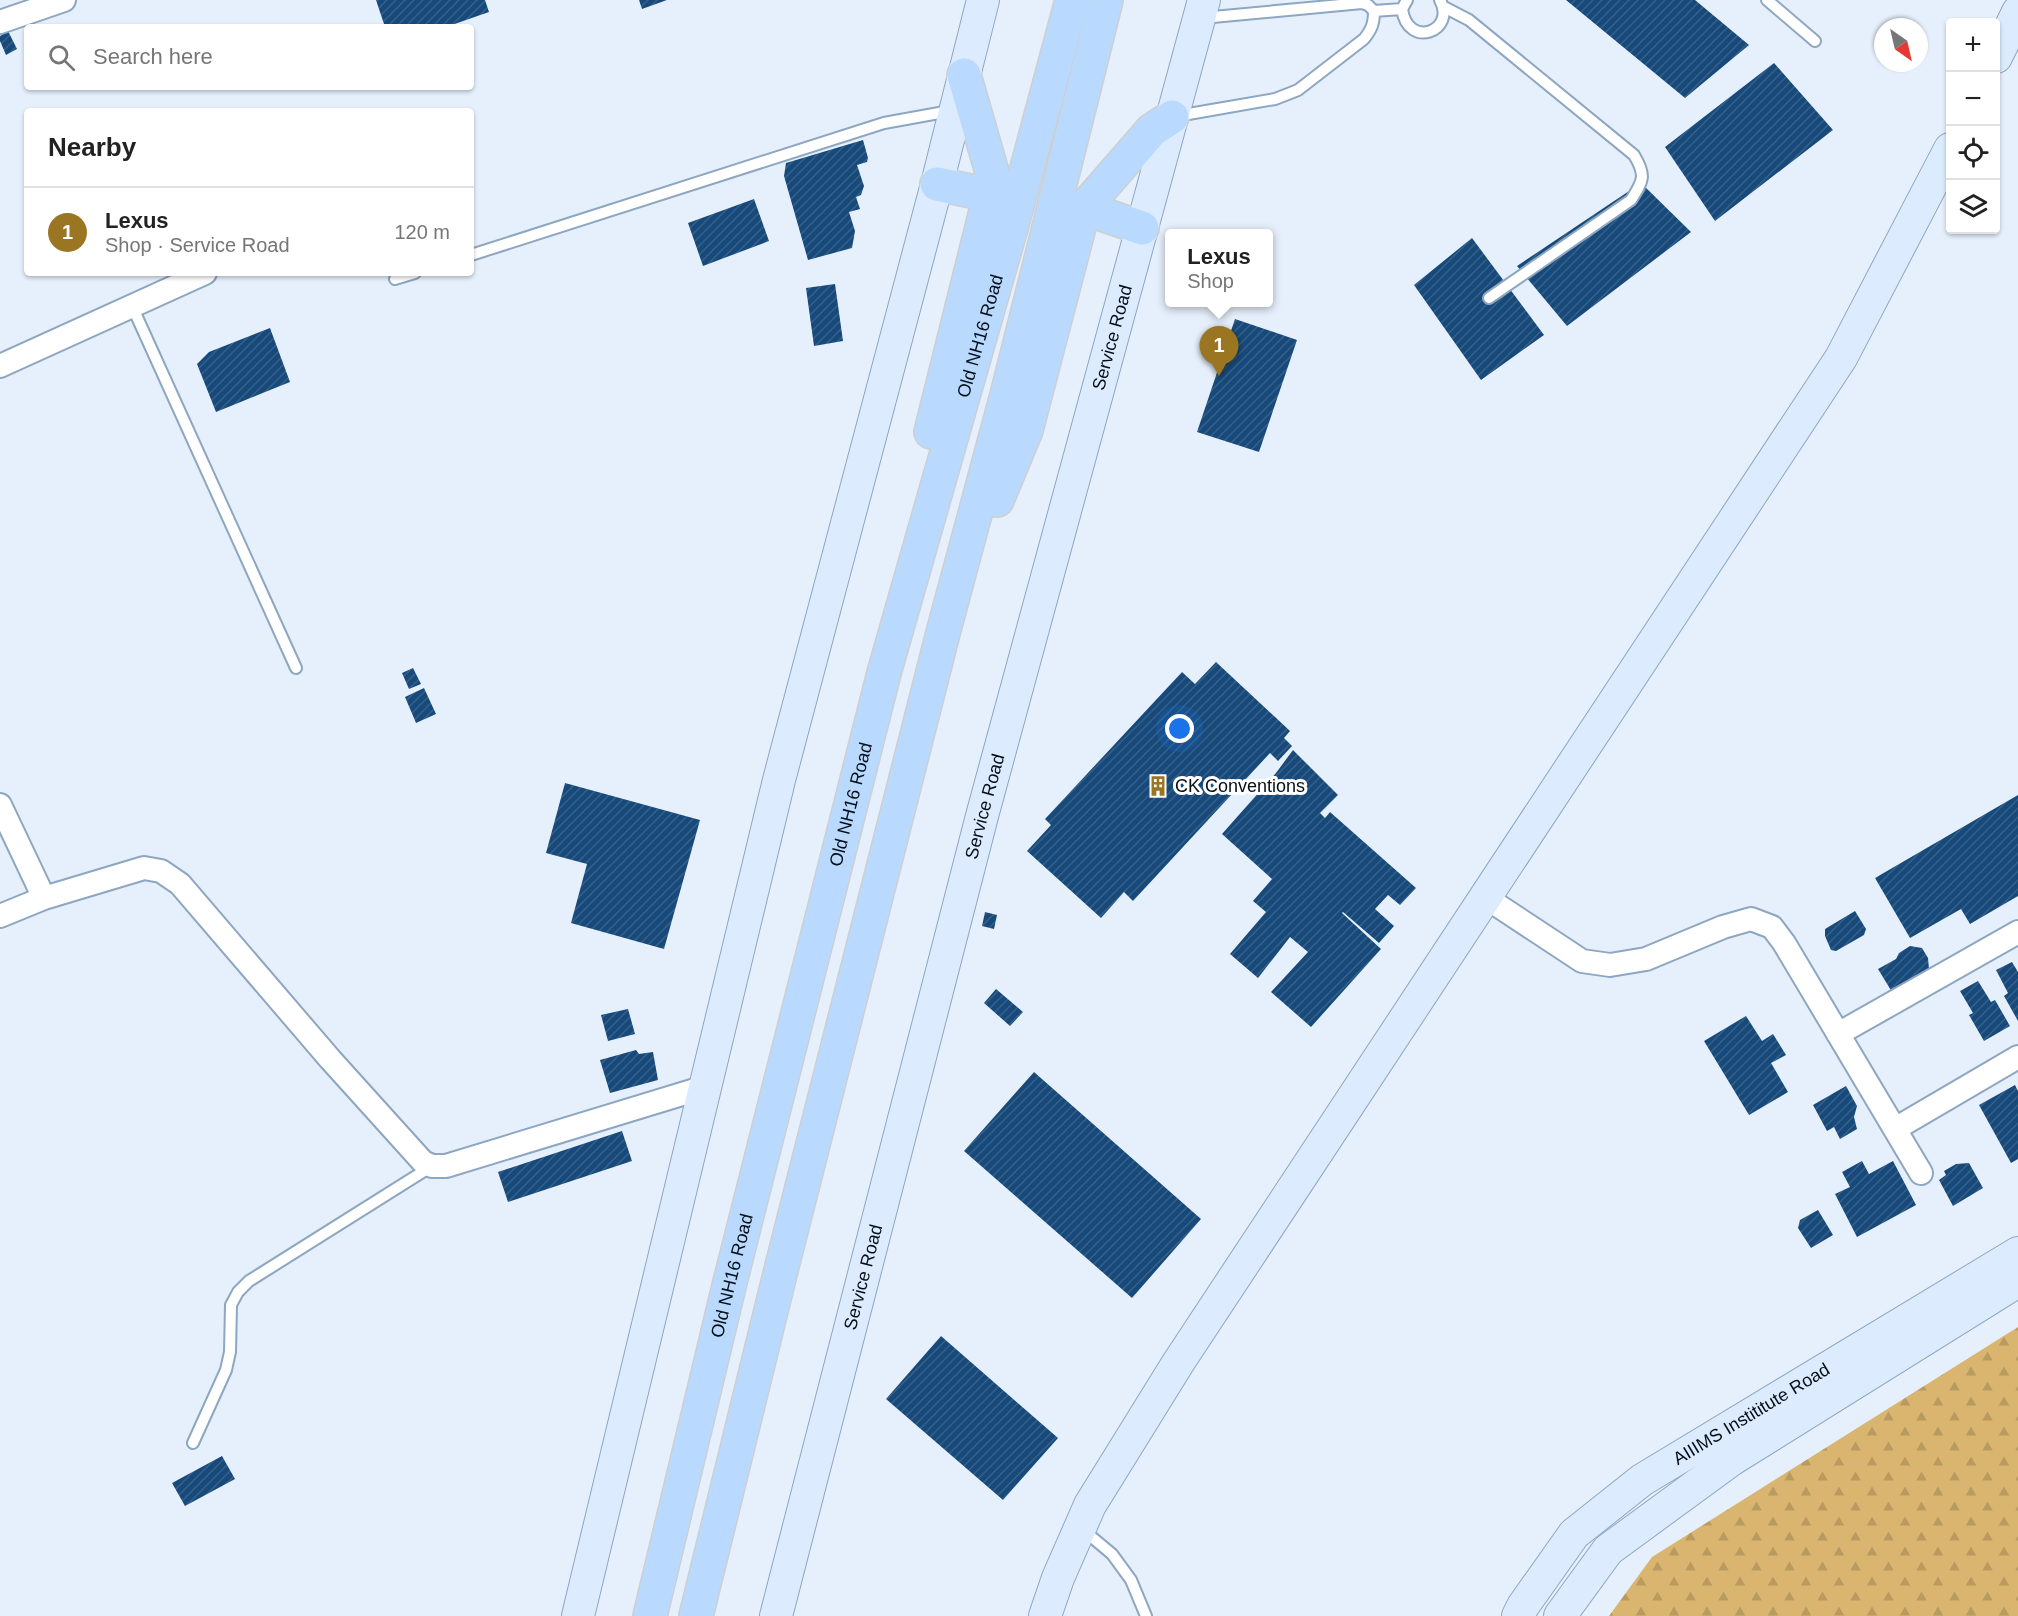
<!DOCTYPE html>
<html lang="en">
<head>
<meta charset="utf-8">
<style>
  :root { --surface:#fff; --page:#f2f2f2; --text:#222; --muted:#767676; --line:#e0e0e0; --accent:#9b7622 }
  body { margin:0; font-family:Helvetica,sans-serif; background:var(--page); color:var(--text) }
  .controls { position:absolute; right:18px; top:18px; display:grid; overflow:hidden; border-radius:6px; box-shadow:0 2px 4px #0004 }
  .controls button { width:54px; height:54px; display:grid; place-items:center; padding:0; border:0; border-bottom:2px solid var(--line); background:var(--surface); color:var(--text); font:30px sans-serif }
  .compass { position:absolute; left:1874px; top:18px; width:54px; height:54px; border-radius:50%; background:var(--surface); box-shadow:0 2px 4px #0004; rotate:146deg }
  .you { position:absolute; left:1180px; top:729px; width:21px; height:21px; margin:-15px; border:4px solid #fff; border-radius:50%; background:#1a73e8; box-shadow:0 0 0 9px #1a73e833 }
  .badge { display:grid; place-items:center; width:39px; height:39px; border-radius:50%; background:var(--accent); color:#fff; font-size:20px; font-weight:700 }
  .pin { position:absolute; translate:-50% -50px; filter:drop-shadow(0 2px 3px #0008) }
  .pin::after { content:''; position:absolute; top:32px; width:21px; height:18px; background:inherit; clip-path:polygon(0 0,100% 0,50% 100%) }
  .popup { position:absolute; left:1165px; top:229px; width:108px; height:78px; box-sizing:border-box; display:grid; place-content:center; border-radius:6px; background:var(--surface); filter:drop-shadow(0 2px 4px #0005); font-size:20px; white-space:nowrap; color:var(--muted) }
  .popup b { font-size:22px; color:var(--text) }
  .popup::after { content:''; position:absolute; left:50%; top:100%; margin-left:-12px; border:12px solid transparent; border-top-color:var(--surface) }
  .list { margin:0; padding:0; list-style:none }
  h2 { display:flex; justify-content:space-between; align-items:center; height:78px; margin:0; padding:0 24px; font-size:26px }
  h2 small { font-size:20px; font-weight:400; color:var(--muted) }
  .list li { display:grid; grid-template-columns:39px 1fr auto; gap:18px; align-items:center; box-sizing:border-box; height:90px; padding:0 24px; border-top:2px solid var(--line) }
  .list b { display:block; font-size:22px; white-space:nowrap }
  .list p { margin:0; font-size:20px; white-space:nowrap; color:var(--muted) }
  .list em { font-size:20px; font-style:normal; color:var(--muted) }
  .icon { flex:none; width:33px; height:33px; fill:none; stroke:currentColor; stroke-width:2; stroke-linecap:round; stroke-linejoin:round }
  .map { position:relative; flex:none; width:2018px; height:1616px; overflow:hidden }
  .search { position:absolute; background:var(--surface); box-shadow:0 2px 4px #0004; left:24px; top:24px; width:450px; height:66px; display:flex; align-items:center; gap:15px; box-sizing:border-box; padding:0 21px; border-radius:6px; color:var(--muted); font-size:22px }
  .panel { position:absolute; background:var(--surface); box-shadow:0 2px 4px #0004; left:24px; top:108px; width:450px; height:168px; border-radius:6px }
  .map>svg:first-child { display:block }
  .forest { fill:url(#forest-firs) }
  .building { fill:url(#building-hatch) }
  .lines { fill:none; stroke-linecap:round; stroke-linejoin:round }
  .lane-casing { stroke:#8da6c1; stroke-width:14 }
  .street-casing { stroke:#8da6c1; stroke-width:26 }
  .secondary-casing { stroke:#8da6c1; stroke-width:34 }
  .primary-casing { stroke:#cdcfd1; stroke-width:36 }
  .lane { stroke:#fff; stroke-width:10 }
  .street { stroke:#fff; stroke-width:22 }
  .secondary { stroke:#dcecfe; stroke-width:32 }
  .primary { stroke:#b9dafe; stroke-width:33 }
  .labels { text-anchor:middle; stroke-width:6; stroke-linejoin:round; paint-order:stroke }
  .street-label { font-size:18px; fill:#060f18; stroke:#fff }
  .poi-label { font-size:18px; fill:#060f18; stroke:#fff; text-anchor:start }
</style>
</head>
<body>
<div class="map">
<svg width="2018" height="1616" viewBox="0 0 2018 1616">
  <defs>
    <pattern id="forest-firs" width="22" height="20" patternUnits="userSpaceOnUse" patternTransform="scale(1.5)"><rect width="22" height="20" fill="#d9b56f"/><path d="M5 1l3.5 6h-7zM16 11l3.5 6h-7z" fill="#b99a5f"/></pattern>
    <pattern id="building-hatch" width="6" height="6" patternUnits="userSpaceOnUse" patternTransform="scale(1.5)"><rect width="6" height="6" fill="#174a7b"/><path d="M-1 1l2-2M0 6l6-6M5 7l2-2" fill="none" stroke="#366088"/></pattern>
  </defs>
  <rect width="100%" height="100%" fill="#e6f0fc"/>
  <path class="forest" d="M2018,1327v289h-409l43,-59z"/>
  <path class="building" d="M376,0h109l4,12 -43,15h-61z
    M639,0h28l-25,9z
    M1566,0h129l54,45 -64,53z
    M8,31l9,18 -11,6 -6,-14v-5z
    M1774,63l59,67 -118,91 -50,-74z
    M863,140l5,18 -1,4 -10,3 7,21 -3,9 -5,2 4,12 -11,3 6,19 -3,17 -44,12 -24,-84 2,-13z
    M1641,183l50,49 -124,94 -50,-60z
    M754,199l15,42 -66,25 -15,-43z
    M1472,238l72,97 -63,45 -67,-95z
    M835,284l8,57 -29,5 -8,-58z
    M1235,319l62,21 -38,112 -62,-20z
    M270,328l20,54 -74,30 -19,-48 12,-12z
    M1216,662l74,69 -6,7 8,8 -14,15 -8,-8 -137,148 -9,-9 -23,26 -74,-67 24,-26 -6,-6 137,-147 13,12z
    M413,668l8,16 -12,5 -7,-16z
    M424,688l12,26 -20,9 -11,-26z
    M1293,750l45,45 -18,18 5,5 5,-6 86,76 -16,17 -12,-10 -13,14 19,17 -15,17 -36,-31 -1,1 39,36 -70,78 -40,-35 37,-40 -18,-15 -32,41 -28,-24 36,-42 -13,-11 19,-22 -50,-45 54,-61z
    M565,783l135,37 -36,129 -93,-26 16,-59 -41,-11z
    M2018,795v101l-48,28 -9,-15 -51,29 -35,-60z
    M1855,911l11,18 -2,6 -28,16 -5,-1 -6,-14v-7z
    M985,912l12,3 -3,14 -12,-3z
    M1910,946l12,2 6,10 1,11 -37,23 -14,-23 18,-10 3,-6z
    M2012,962l6,10v49l-14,-25 4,-3 -12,-23z
    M1978,981l13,21 4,-2 15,26 -26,15 -15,-26 4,-2 -13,-22z
    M996,989l27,23 -13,14 -26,-23z
    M628,1009l7,25 -27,7 -7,-26z
    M1746,1016l16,25 11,-7 13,21 -15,8 17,29 -39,23 -45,-74z
    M636,1050l3,4 14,-2 5,28 -48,13 -10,-33z
    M1034,1072l167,147 -69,79 -168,-147z
    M2015,1085l3,6v68l-7,4 -32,-58z
    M1846,1086l11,20 -3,11 3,12 -17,10 -6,-12 -7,4 -14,-26z
    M622,1131l10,30 -124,41 -10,-30z
    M1862,1161l7,13 24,-13 23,44 -59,32 -22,-43 15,-7 -8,-15z
    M1969,1163l14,25 -30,18 -14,-26 7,-5 -2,-4 12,-7z
    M1818,1210l15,25 -22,13 -13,-20 2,-8z
    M941,1336l117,102 -55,62 -117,-101z
    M222,1456l13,23 -50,27 -13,-23z"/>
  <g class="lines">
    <g class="lane-casing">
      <path id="lane" d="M1407,0l-5,9c6,41 55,22 38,-9
        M1767,0l48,41
        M1444,7l25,13 165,135c12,20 10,25 -3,45l-142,98
        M1374,11l28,-2
        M1177,116l98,-17 13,-5 10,-4 66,-51c8,-10 10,-16 10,-28l-6,-6 -6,-2 -160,15
        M471,255l413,-132 66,-12
        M395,279l20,-6
        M132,306l164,362
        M193,1443l33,-73 4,-18 1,-47 7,-13 11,-11 183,-115
        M1082,1529l30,25 19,26 15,36"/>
    </g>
    <g class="street-casing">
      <path id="street" d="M0,22l64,-22
        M0,366l205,-93
        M0,805l44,93
        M1485,897l97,64 28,4 36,-6 77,-32 28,-8 21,8 12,16 137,230
        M0,916l44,-18 100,-30 17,3 19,13 150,175 93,103 9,4h14l259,-79
        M1838,1034l180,-102
        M1895,1129l123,-72"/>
    </g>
    <g class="secondary-casing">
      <g id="secondary">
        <path d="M1996,57l22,-45"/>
        <path d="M578,1616l201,-836 158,-596 46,-184"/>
        <path id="s1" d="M776,1616l206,-800 222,-816"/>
        <path d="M1045,1616l13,-38 32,-73 88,-142 663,-1005 109,-209"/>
        <path id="s2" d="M1518,1616l5,-10 51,-72 68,-54 376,-227"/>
        <path d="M1560,1616l48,-66 123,-90 287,-179"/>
      </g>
    </g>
    <g class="primary-casing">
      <g id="primary">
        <path d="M937,184l53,11"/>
        <path d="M1084,208l58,20"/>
        <path d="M931,432l63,-253 -30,-104"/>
        <path d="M997,500l29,-70 58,-222 68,-78 20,-13"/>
        <path id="s3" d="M650,1616l80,-334 154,-609 127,-445 61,-228"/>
        <path d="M696,1616l85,-346 162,-637 64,-238 99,-395"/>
      </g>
    </g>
    <use href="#lane" class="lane"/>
    <use href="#street" class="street"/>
    <use href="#secondary" class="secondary"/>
    <use href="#primary" class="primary"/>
  </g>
  <defs>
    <g id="building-bare" transform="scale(1.62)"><path d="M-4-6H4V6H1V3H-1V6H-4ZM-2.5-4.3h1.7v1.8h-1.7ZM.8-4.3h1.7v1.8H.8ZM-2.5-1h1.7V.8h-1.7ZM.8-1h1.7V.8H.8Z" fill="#9b7622" stroke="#fff" stroke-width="2.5" paint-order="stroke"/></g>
  </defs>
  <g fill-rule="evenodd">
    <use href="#building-bare" x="1158" y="786"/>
  </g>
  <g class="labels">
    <g class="street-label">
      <text dy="6" stroke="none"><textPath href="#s3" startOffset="1322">Old NH16 Road</textPath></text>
      <text dy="6" stroke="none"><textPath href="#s1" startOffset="1322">Service Road</textPath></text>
      <text dy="6" stroke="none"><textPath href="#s3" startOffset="836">Old NH16 Road</textPath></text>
      <text dy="6" stroke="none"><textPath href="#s1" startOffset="836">Service Road</textPath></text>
      <text dy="6" stroke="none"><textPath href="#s3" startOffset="350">Old NH16 Road</textPath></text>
      <text dy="6" stroke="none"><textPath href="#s1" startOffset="350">Service Road</textPath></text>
      <text dy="6" stroke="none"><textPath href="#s2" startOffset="314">AIIIMS Instititute Road</textPath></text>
    </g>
    <g class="poi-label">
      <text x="1175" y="792">CK Conventions</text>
    </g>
  </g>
</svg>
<div class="controls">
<button>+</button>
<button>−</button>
<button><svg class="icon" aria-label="locate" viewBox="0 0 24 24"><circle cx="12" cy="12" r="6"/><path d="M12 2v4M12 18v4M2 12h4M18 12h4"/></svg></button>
<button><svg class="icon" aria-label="layers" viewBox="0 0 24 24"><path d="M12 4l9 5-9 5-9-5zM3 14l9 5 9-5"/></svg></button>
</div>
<svg class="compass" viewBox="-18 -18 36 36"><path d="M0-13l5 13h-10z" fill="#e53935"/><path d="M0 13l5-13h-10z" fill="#767676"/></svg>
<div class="you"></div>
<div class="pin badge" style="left:1219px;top:376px">1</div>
<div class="popup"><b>Lexus</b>Shop</div>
<div class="search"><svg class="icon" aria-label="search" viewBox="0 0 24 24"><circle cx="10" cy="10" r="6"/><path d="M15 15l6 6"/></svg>Search here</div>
<section class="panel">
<h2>Nearby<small></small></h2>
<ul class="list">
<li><span class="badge">1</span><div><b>Lexus</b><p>Shop · Service Road</p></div><em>120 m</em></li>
</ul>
</section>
</div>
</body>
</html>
